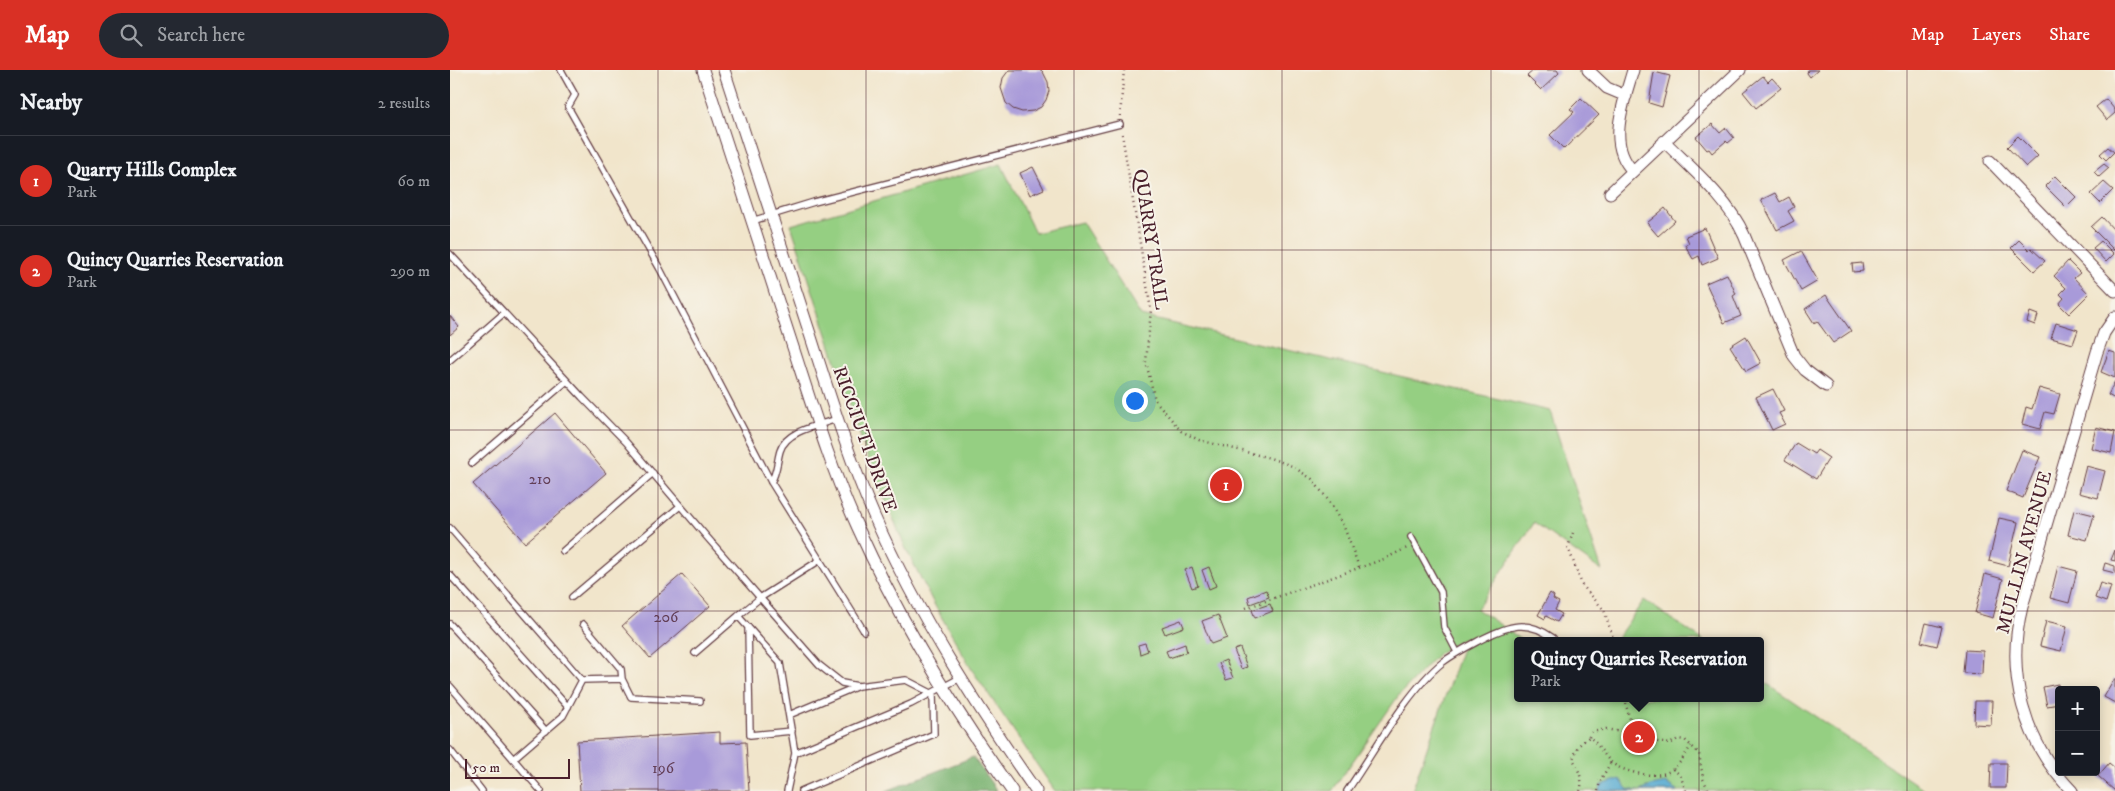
<!DOCTYPE html>
<html lang="en">
<head>
<meta charset="utf-8">
<style>
  :root { --surface:#171b24; --page:#242831; --text:#f1f3f6; --muted:#9ea1a6; --line:#363941; --accent:#d93025 }
  body { margin:0; font-family:"IM FELL DW Pica",serif; background:var(--page); color:var(--text) }
  .controls { position:absolute; right:15px; bottom:15px; display:grid; overflow:hidden; border-radius:5px; box-shadow:0 2px 12px #0003 }
  .controls button { width:45px; height:45px; display:grid; place-items:center; padding:0; border:0; border-bottom:1px solid var(--line); background:var(--surface); color:var(--text); font:25px sans-serif }
  .scale { position:absolute; left:15px; bottom:12px; width:105px; box-sizing:border-box; padding-left:5px; border:2px solid #4a1f2b; border-top:0; font-size:14px; line-height:18px; white-space:nowrap; color:#4a1f2b; -webkit-text-stroke:4px #f7f3e8; paint-order:stroke }
  .you { position:absolute; left:684px; top:330px; width:18px; height:18px; margin:-12px; border:4px solid #fff; border-radius:50%; background:#1a73e8; box-shadow:0 0 0 8px #1a73e833 }
  .badge { display:grid; place-items:center; width:32px; height:32px; border-radius:50%; background:var(--accent); color:#fff; font-size:16px; font-weight:700 }
  .pin { position:absolute; translate:-50% -50%; border:2px solid #fff; box-shadow:0 1px 5px #0006 }
  .popup { position:absolute; left:1064px; top:567px; width:250px; height:65px; box-sizing:border-box; display:grid; place-content:center; border-radius:5px; background:var(--surface); filter:drop-shadow(0 1px 4px #0005); font-size:16px; white-space:nowrap; color:var(--muted) }
  .popup b { font-size:19px; color:var(--text) }
  .popup::after { content:''; position:absolute; left:50%; top:100%; margin-left:-10px; border:10px solid transparent; border-top-color:var(--surface) }
  .list { margin:0; padding:0; list-style:none }
  h2 { display:flex; justify-content:space-between; align-items:center; height:65px; margin:0; padding:0 20px; font-size:21px }
  h2 small { font-size:16px; font-weight:400; color:var(--muted) }
  .list li { display:grid; grid-template-columns:32px 1fr auto; gap:15px; align-items:center; box-sizing:border-box; height:90px; padding:0 20px; border-top:1px solid var(--line) }
  .list b { display:block; font-size:19px; white-space:nowrap }
  .list p { margin:0; font-size:16px; white-space:nowrap; color:var(--muted) }
  .list em { font-size:16px; font-style:normal; color:var(--muted) }
  .icon { flex:none; width:28px; height:28px; fill:none; stroke:currentColor; stroke-width:2; stroke-linecap:round; stroke-linejoin:round }
  .map { position:relative; flex:none; width:1665px; height:721px; overflow:hidden }
  header { display:flex; align-items:center; gap:30px; box-sizing:border-box; height:70px; padding:0 25px; background:var(--accent); color:#fff }
  header strong { font-size:24px }
  nav { display:flex; gap:28px; margin-inline-start:auto; font-size:18px }
  .search { width:350px; height:45px; background:var(--page); display:flex; align-items:center; gap:12px; box-sizing:border-box; padding:0 18px; border-radius:28px; color:var(--muted); font-size:19px }
  main { display:flex }
  aside { flex:1; background:var(--surface) }
  .map>svg:first-child { display:block }
  .green { fill:#95cf82; stroke:#707756 }
  .forest { fill:#78b270; stroke:#61684e }
  .water { fill:#54aad1; stroke:#4f647e }
  .building { fill:#a89ad9 }
  .lines { fill:none; stroke-linecap:round; stroke-linejoin:round }
  .lane-casing { stroke:#633d43; stroke-width:8 }
  .street-casing { stroke:#633d43; stroke-width:13 }
  .path { stroke:#633d43; stroke-width:2.5; stroke-dasharray:1 4; stroke-linecap:butt }
  .lane { stroke:#fff; stroke-width:5.5 }
  .street { stroke:#fff; stroke-width:11 }
  .grid { fill:none; stroke:#4a1f2b; stroke-width:1; stroke-opacity:0.55 }
  .labels { text-anchor:middle; stroke-width:4; stroke-linejoin:round; paint-order:stroke }
  .number-label { font-size:16px; fill:#623e56 }
  .street-label { font-size:19px; fill:#4a1f2b; stroke:#f7f3e8 }
</style>
</head>
<body>
<header>
<strong>Map</strong>
<div class="search"><svg class="icon" aria-label="search" viewBox="0 0 24 24"><circle cx="10" cy="10" r="6"/><path d="M15 15l6 6"/></svg>Search here</div>
<nav><a>Map</a><a>Layers</a><a>Share</a></nav>
</header>
<main>
<aside>
<h2>Nearby<small>2 results</small></h2>
<ul class="list">
<li><span class="badge">1</span><div><b>Quarry Hills Complex</b><p>Park</p></div><em>60 m</em></li>
<li><span class="badge">2</span><div><b>Quincy Quarries Reservation</b><p>Park</p></div><em>290 m</em></li>
</ul>
</aside>
<div class="map">
<svg width="1665" height="721" viewBox="0 0 1665 721">
  <rect width="100%" height="100%" fill="#f7f3e8"/>
  <filter id="ink" filterUnits="userSpaceOnUse"><feTurbulence type="fractalNoise" baseFrequency=".02" numOctaves="2"/><feDisplacementMap in="SourceGraphic" scale="10" xChannelSelector="R" yChannelSelector="G"/><feConvolveMatrix kernelMatrix="1 2 1 2 8 2 1 2 1" color-interpolation-filters="sRGB"/></filter>
  <filter id="wash" filterUnits="userSpaceOnUse"><feTurbulence type="fractalNoise" baseFrequency=".0096" numOctaves="4" result="noise"/><feDisplacementMap in="SourceGraphic" scale="20" xChannelSelector="R" yChannelSelector="G"/><feGaussianBlur stdDeviation="1.12" result="paint"/><feColorMatrix in="noise" values="0 0 0 0 0 0 0 0 0 0 0 0 0 0 0 0 0 1.4 0 .05"/><feComposite in="paint" operator="in"/></filter>
  <g filter="url(#wash)">
    <rect width="100%" height="100%" fill="#f1e5cb"/>
    <path class="green" d="M551,94l34,69 47,-11 59,94 409,95 52,160 -68,-48 -57,86 47,32h-6v57h242v-19l166,112h-514l54,-154 -27,16 -40,42 -67,96h-277l-83,-121 -38,-66 -29,-57 -38,-91 -76,-231z
      M1194,530l60,41h-89z"/>
    <path class="forest" d="M523,687l24,34h-111z"/>
    <path class="water" d="M1170,709l7,10 11,2h-38l1,-6z
      M1216,713l12,8h-38l11,-5z"/>
    <g id="blocks">
      <path class="building" d="M559,0h32l2,2 5,10 1,9 -3,9 -5,7 -8,4 -11,1 -9,-3 -7,-6 -5,-15 2,-10z
        M1084,0h23l2,3 -18,17 -14,-14z
        M1358,0h10l-8,7 -3,-4z
        M1204,2l16,4 -8,31 -13,-4z
        M1313,6l5,6 4,-4 9,10 -25,20 -13,-16z
        M1131,28l18,17 -35,34 -14,-14 24,-23 -4,-3z
        M1656,29l9,11v3l-8,7 -11,-13z
        M1262,54l8,9 6,-5 8,10 -6,5 -2,-2 -14,12 -3,-4 -2,1 -11,-13z
        M1568,66l20,20 -12,11 -19,-20z
        M1658,77l6,5 -8,8 -6,-6z
        M1654,94l5,4 -10,9 -5,-5z
        M583,97l11,22 -14,6 -10,-22z
        M1605,106l21,21 -10,10 -21,-21z
        M1654,112l9,8 -13,13 -9,-9z
        M1325,123l5,9 9,-5 5,10 -6,4 6,10 -17,9 -16,-30z
        M1215,138l10,13 -17,15 -11,-13z
        M1652,147l13,14v20l-24,-24z
        M1255,158l13,30 -16,7 -3,-9 -6,3 -8,-14 4,-2 -3,-7z
        M1569,170l10,10 2,-2 14,13 -11,10 -23,-23z
        M1651,171l13,13 -8,8 -13,-14z
        M1351,181l17,30 -17,10 -17,-31z
        M1618,191l12,12 -6,5 15,16 -20,20 -10,-10 5,-6 -4,-4 6,-6 -12,-12z
        M1412,193l1,8 -10,1 -1,-8z
        M1277,204l9,20 -3,2 8,20 -17,7 -18,-40z
        M1376,225l25,36 -18,12 -16,-22 -3,2 -9,-14z
        M1580,242l8,3 -3,10 -8,-3z
        M0,246l9,11 -9,8z
        M1606,253l22,7 -5,14 -22,-6z
        M1296,266l15,27 -15,8 -16,-25z
        M1659,281l6,2v25l-14,-6z
        M1665,311v18l-7,-4z
        M1589,318l21,6 -6,20 -9,-2 -5,17 -18,-5 4,-17 6,2z
        M1323,319l11,22 -5,2 6,11 -13,6 -16,-33z
        M105,343l51,60 -81,70 -52,-59z
        M1646,357l19,5 -4,21 -20,-5z
        M1346,373l18,11 3,-4 12,8 -13,21 -31,-19z
        M1572,380l18,7 -17,41 -17,-7z
        M1636,396l19,5 -7,27 -19,-5z
        M1624,440l20,5 -7,25 -19,-5z
        M1549,448l19,4 -10,44 -19,-5z
        M1665,480v11l-4,-1z
        M1655,493l10,3v7l-12,-3z
        M1608,496l19,5 -8,32 -19,-5z
        M742,497l6,19 -6,2 -7,-18z
        M759,497l7,19 -7,3 -7,-19z
        M232,504l28,32 -60,52 -28,-32z
        M1535,504l18,5 -10,39 -18,-5z
        M1650,513l11,3 -5,16 -11,-4z
        M816,520l3,7 -19,7 -2,-7z
        M1100,523l4,3 -1,3 6,3 -4,8 7,4 -5,8 -11,-6 -1,3 -7,-4z
        M820,534l3,7 -18,7 -3,-8z
        M768,545l9,23 -16,6 -9,-23z
        M731,550l3,7 -19,7 -3,-7z
        M1596,551l21,5 -6,25 -21,-5z
        M1476,553l16,4 -5,19 -16,-4z
        M695,573l3,8 -8,3 -2,-9z
        M735,574l2,8 -18,6 -3,-7z
        M790,578l7,19 -6,2 -7,-19z
        M1515,580l18,1 -1,23 -19,-1z
        M776,590l7,18 -7,2 -7,-17z
        M1665,608v25l-11,-6z
        M1608,614l1,20 -12,2 -4,-19z
        M1525,631h17l-1,24 -17,-1z
        M270,662v11l26,-1 3,49h-169l-3,-50z
        M1541,693h16l-1,25h-16z
        M1659,693l6,5v23l-17,-15z"/>
    </g>
  </g>
  <g filter="url(#ink)">
    <use href="#blocks" fill-opacity="0" stroke="#633d43" stroke-width="1"/>
    <g class="lines">
      <g class="lane-casing">
        <path id="lane" d="M111,0l14,25 -7,12 92,162 111,213 93,149
          M302,151l62,-19 306,-78
          M0,184l132,143 44,45 80,94 113,129 23,18 16,3 48,-6 27,14
          M0,290l54,-47
          M22,393l95,-82
          M321,412c6,-9 6,-21 9,-31 6,-21 40,-26 57,-32
          M0,458l132,152 40,-1
          M961,467l30,55 3,35 13,25
          M113,481l90,-78
          M0,505l118,132
          M122,527l108,-91
          M0,554l96,107
          M133,554l38,45 1,10 9,18 69,4
          M298,557l2,108 42,-4
          M245,583l43,-37
          M0,616l91,105
          M339,645l69,-29
          M0,680l32,41
          M345,683l-15,-90 -42,-47 22,-18 60,-38
          M63,689l50,-43 19,-36
          M337,721l8,-38 116,-49 49,-26
          M351,721l133,-57 -1,-40
          M897,721c27,-39 60,-100 96,-129 12,-9 26,-16 39,-23 27,-14 45,-20 71,-1"/>
      </g>
      <g class="street-casing">
        <path id="street" d="M253,0c29,89 58,179 87,268 21,64 40,129 68,190 42,93 95,180 154,263
          M274,0c29,88 58,176 86,264 20,62 39,125 65,184 43,97 100,186 161,273
          M1138,0l19,18 19,8
          M1214,71c29,29 64,58 80,94l50,121 11,14 21,16
          M1540,91l125,130
          M1183,101c-27,-27 -9,-69 0,-101
          M1160,123l130,-123
          M1622,721c-48,-49 -67,-117 -50,-184l75,-255 7,-19 11,-16"/>
      </g>
      <path class="path" d="M670,46l4,-46
        M672,64l29,176 -5,52 9,38 26,31 18,9 71,18 22,8 20,13 16,21 16,27 15,40
        M1123,463l-5,14 14,38 22,25 10,31
        M796,538l138,-49 23,-11
        M1176,628v7l7,26
        M1139,667l3,-5 14,-3 14,3 17,-2 21,12 12,2 8,-5 7,1 14,13 4,26 6,12
        M1223,699l7,6 6,16
        M1130,721c4,-11 -2,-22 -7,-32l5,-13 11,-9c10,7 14,18 23,26 11,9 42,16 56,9 10,-4 17,-17 23,-26
        M1148,721l2,-10 11,-19"/>
      <use href="#lane" class="lane"/>
      <use href="#street" class="street"/>
    </g>
  </g>
  <path class="grid" d="M208,0v721M416,0v721M624,0v721M832,0v721M1041,0v721M1249,0v721M1457,0v721M0,180h1665M0,360h1665M0,541h1665"/>
  <g class="labels">
    <g class="number-label">
      <text x="90" y="414">210</text>
      <text x="216" y="552">206</text>
      <text x="213" y="703">196</text>
    </g>
    <g class="street-label">
      <text transform="translate(702 169) rotate(81)" y="7">QUARRY TRAIL</text>
      <text transform="translate(416 369) rotate(70)" y="7">RICCIUTI DRIVE</text>
      <text transform="translate(1573 482) rotate(-75)" y="7">MULLIN AVENUE</text>
    </g>
  </g>
</svg>
<div class="controls">
<button>+</button>
<button>−</button>
</div>
<div class="scale">50 m</div>
<div class="you"></div>
<div class="pin badge" style="left:776px;top:415px">1</div>
<div class="pin badge" style="left:1189px;top:667px">2</div>
<div class="popup"><b>Quincy Quarries Reservation</b>Park</div>
</div>
</main>
</body>
</html>
